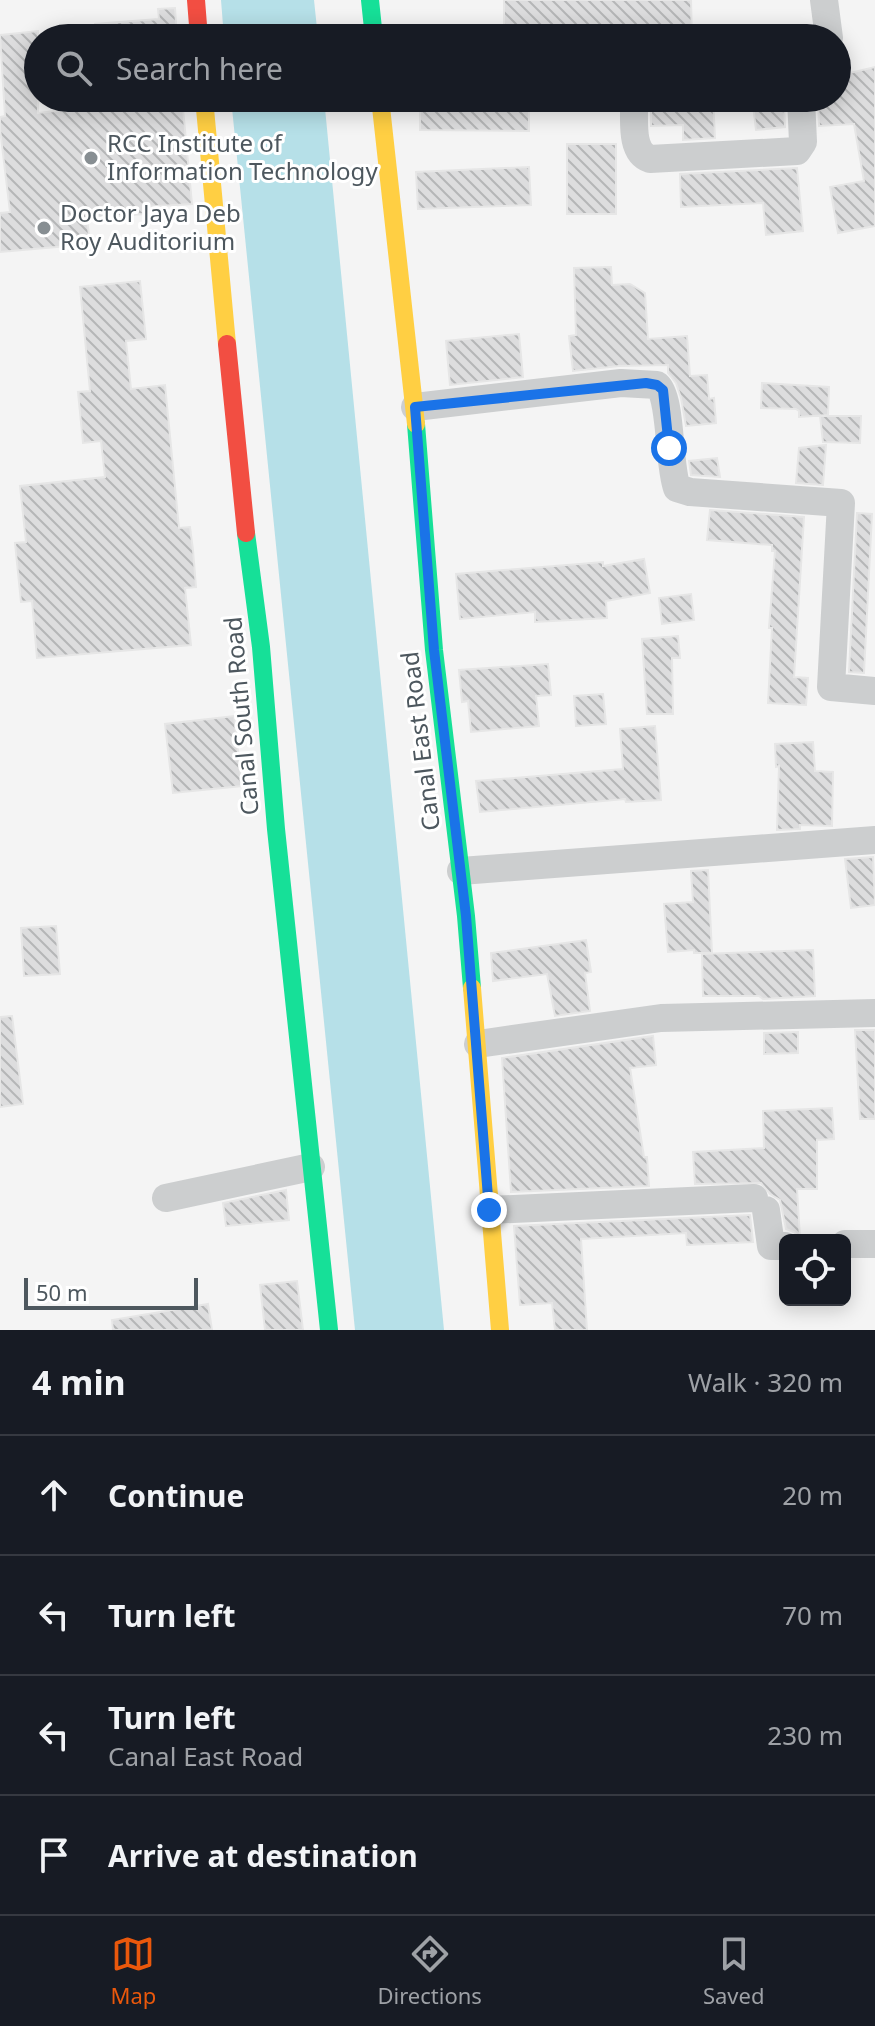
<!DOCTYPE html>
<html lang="en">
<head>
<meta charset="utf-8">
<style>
  :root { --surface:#171b24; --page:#20242c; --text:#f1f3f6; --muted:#9ea1a6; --line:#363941; --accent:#ea580c }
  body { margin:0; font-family:"Noto Sans",sans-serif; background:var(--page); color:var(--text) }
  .controls { position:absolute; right:24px; bottom:24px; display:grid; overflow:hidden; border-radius:12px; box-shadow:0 4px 20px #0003 }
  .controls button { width:72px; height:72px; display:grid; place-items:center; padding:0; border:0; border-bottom:2px solid var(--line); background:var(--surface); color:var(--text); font:40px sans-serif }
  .scale { position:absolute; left:24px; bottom:20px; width:174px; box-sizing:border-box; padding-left:8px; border:4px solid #4d575e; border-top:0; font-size:22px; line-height:28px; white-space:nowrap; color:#4d575e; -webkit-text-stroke:6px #fff; paint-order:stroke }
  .stop { position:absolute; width:24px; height:24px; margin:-18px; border:6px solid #1a73e8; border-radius:50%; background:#fff }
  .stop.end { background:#1a73e8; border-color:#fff; box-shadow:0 2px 8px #0008 }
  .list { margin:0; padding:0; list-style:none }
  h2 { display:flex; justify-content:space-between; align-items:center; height:104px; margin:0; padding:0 32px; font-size:34px }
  h2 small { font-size:26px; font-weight:400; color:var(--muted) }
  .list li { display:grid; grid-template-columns:52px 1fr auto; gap:24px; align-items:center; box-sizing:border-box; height:120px; padding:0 32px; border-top:2px solid var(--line) }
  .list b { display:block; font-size:30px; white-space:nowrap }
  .list p { margin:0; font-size:26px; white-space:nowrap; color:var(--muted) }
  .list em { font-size:26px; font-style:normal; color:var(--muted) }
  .icon { flex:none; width:44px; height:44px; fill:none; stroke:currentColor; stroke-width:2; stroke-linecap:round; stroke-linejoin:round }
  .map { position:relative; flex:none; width:875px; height:1330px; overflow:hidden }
  .search { position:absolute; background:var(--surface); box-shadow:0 4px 20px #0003; left:24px; right:24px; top:24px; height:88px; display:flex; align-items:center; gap:20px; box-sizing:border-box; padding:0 28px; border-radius:44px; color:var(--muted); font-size:30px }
  .sheet { height:584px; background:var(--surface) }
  nav { display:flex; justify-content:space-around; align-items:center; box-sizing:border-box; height:112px; border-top:2px solid var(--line); background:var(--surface); font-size:22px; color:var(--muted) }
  nav a { display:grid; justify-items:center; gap:4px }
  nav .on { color:var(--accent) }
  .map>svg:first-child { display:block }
  .water { fill:#b6e0e8 }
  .building { fill:url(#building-back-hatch); stroke:#e6e6e6; stroke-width:2 }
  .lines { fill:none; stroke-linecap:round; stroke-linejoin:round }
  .street { stroke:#cccecf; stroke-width:28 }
  .fast { stroke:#16e098; stroke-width:18 }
  .slow { stroke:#ffcf43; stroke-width:18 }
  .jam { stroke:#f24e42; stroke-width:18 }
  .route { stroke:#1a73e8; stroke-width:10 }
  .poi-dot { fill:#878e92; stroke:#fff; stroke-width:3 }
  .labels { text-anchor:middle; stroke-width:6; stroke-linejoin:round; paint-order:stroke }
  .poi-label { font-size:24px; fill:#4d575e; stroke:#fff; text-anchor:start }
  .street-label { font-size:24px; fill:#4d575e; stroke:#fff }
</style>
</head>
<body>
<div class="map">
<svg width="875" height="1330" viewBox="0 0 875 1330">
  <defs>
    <pattern id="building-back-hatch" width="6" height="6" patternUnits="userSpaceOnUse" patternTransform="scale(2)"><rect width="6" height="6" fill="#ddddde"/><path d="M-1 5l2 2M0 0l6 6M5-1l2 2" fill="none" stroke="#b5b6b7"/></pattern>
  </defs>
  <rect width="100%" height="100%" fill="#f4f4f4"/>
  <path class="water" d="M221,0h93l4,38h-94z
    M231,98h93l120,1232h-89z"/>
  <path class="building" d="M504,0h187l1,38h-188z
    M175,8l2,30h-82v-14l64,-5 -1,-10z
    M38,31v82l53,-6 -1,-9h92l10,106 -49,3 1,7 -57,4 3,26 -90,8v-39l10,-1 -10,-83v-12l5,-1 -5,-81z
    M875,67v159l-37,7 -8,-46 34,-6 -10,-57 -35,2 -1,-27 19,-1v-22z
    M420,98h109v33l-109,-1z
    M651,98h62l2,40 -32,2v-15l-32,1z
    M784,102l1,25 -29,3 -3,-25z
    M567,144h49v70h-49z
    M529,167l2,38 -113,4 -2,-37z
    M797,168l6,63 -37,4 -3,-32 -82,4 -1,-33z
    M611,267l1,18 18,-1 15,9 3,46 39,-3 3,40 17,-1 2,24 5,-1 2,25 -30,3 -5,-28 -5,-15 -8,-10v-8l-49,1 -46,5 -4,-35 7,-1 -2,-67z
    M140,281l6,58 -20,2 5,48 34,-4 14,143 11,-1 3,23 3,37 -11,1 6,57 -154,13 -5,-57 -11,1 -6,-59 11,-1 -6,-56 85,-9 -4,-36 -18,2 -5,-51 12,-1 -10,-104z
    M519,334l4,43 -73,8 -4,-44z
    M762,383l67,4 -1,28 -29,2v-6l-3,-2 -35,-1z
    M820,416h41l-1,27 -37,-1z
    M826,445l-3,40 -27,-2 3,-35z
    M717,458l3,19 -29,-2 -2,-14z
    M710,510l94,7 -10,160 14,1 -2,27 -38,-2 4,-75h-3l6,-77h-3v-6l-65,-5z
    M857,513l15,1 -8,159 -15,-1z
    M644,559l6,34 -44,8 1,17 -72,4v-10l-75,7 -4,-45 147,-12v4z
    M691,594l3,26 -32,4 -3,-26z
    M678,636l2,22h-8l1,56h-26l-5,-75z
    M548,664l3,31 -15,1 3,30 -68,6 -3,-31 -6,1 -3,-32z
    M603,694l3,30 -30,2 -2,-30z
    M234,716l8,70 -69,7 -8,-69z
    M655,726l6,74 -35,2 -1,-3 -145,13 -4,-31 147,-12 -3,-40z
    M813,742l2,29 18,1 -1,54 -32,-1v4l-23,1 2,-64 -3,1 -1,-23z
    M873,857l2,48 -24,3 -6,-49z
    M708,870l4,83h-18v-3l-26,2 -4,-48 29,-2 -2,-31z
    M56,926l4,48 -36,2 -3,-48z
    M586,940l5,32 -6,1 5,38 -35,5 -8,-42 -54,7 -2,-28z
    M813,950l2,46 -52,3 -4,-3h-56l-1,-42z
    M12,1016l11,88 -23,3v-90z
    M855,1030h20v89h-15z
    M798,1032v21l-34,1v-21z
    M653,1036l3,29 -26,3 14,89h3l2,29 -138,6 -9,-134z
    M832,1108l2,31 -17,1v49h-20l3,49 -6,-6 -8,-3 -6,-29 -10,-6 -9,-11 -66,1 -2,-32 71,-4 -1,-37z
    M286,1190l3,30 -63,6 -3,-23z
    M750,1215l3,27 -66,3 -1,-12 -105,6 6,91h-32l-3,-27 -32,2 -6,-79z
    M297,1281l6,49h-38l-5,-45z
    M208,1304l4,26h-99l-1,-10z"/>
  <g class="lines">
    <path class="street" d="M824,0l5,38
      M634,98c1,19 -5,54 16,61l147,-8 6,-9 -2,-44
      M415,407l206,-24 36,2c15,13 11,79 20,103l13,4 151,11 -10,184 44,4
      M461,871l414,-31
      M478,1044l183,-26 214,-5
      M166,1198l145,-31
      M489,1210l265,-12
      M766,1210l5,36h14
      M845,1244h30"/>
    <path class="fast" d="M370,0l4,38
      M416,424l18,226 32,266 6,72
      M246,533l15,114 15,182 53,501"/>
    <path class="slow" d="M204,98l23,246
      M380,98l36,326
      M472,988l28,342"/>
    <path class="jam" d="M196,0l3,38
      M227,344l19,189"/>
  </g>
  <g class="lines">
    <path class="route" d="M489,1210l-23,-294 -32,-266 -19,-243 231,-24 11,2 6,5 6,58"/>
  </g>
  <g class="poi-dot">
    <circle cx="91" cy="158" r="8"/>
    <circle cx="44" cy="228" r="8"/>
  </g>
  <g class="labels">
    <g class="poi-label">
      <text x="107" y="152">RCC Institute of<tspan x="107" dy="28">Information Technology</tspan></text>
      <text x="60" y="222">Doctor Jaya Deb<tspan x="60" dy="28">Roy Auditorium</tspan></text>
    </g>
    <g class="street-label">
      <text transform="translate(242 716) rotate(-95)" y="8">Canal South Road</text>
      <text transform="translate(421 741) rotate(-97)" y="8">Canal East Road</text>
    </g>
  </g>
</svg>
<div class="controls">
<button><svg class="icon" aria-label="locate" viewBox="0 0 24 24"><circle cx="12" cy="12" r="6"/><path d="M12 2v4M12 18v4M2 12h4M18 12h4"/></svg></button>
</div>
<div class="scale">50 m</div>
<div class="stop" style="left:669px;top:448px"></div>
<div class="stop end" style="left:489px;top:1210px"></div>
<div class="search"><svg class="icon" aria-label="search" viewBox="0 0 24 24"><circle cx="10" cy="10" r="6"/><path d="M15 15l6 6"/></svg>Search here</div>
</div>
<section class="sheet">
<h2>4 min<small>Walk · 320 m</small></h2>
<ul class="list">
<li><svg class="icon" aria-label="ahead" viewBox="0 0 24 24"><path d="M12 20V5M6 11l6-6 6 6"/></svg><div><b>Continue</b></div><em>20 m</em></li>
<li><svg class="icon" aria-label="left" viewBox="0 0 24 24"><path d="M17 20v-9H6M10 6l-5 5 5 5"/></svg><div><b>Turn left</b></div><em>70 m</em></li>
<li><svg class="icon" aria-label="left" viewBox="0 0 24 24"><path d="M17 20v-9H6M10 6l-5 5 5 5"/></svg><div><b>Turn left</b><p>Canal East Road</p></div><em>230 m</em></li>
<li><svg class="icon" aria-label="arrive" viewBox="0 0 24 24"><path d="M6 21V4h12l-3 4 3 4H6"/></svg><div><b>Arrive at destination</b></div></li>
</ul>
</section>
<nav>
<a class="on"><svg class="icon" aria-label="map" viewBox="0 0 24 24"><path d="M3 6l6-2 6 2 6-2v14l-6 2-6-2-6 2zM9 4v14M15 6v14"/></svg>Map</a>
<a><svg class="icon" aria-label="directions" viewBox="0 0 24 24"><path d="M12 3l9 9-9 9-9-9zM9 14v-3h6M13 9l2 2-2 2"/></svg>Directions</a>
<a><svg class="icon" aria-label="saved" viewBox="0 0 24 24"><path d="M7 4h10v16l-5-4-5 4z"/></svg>Saved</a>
</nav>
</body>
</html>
